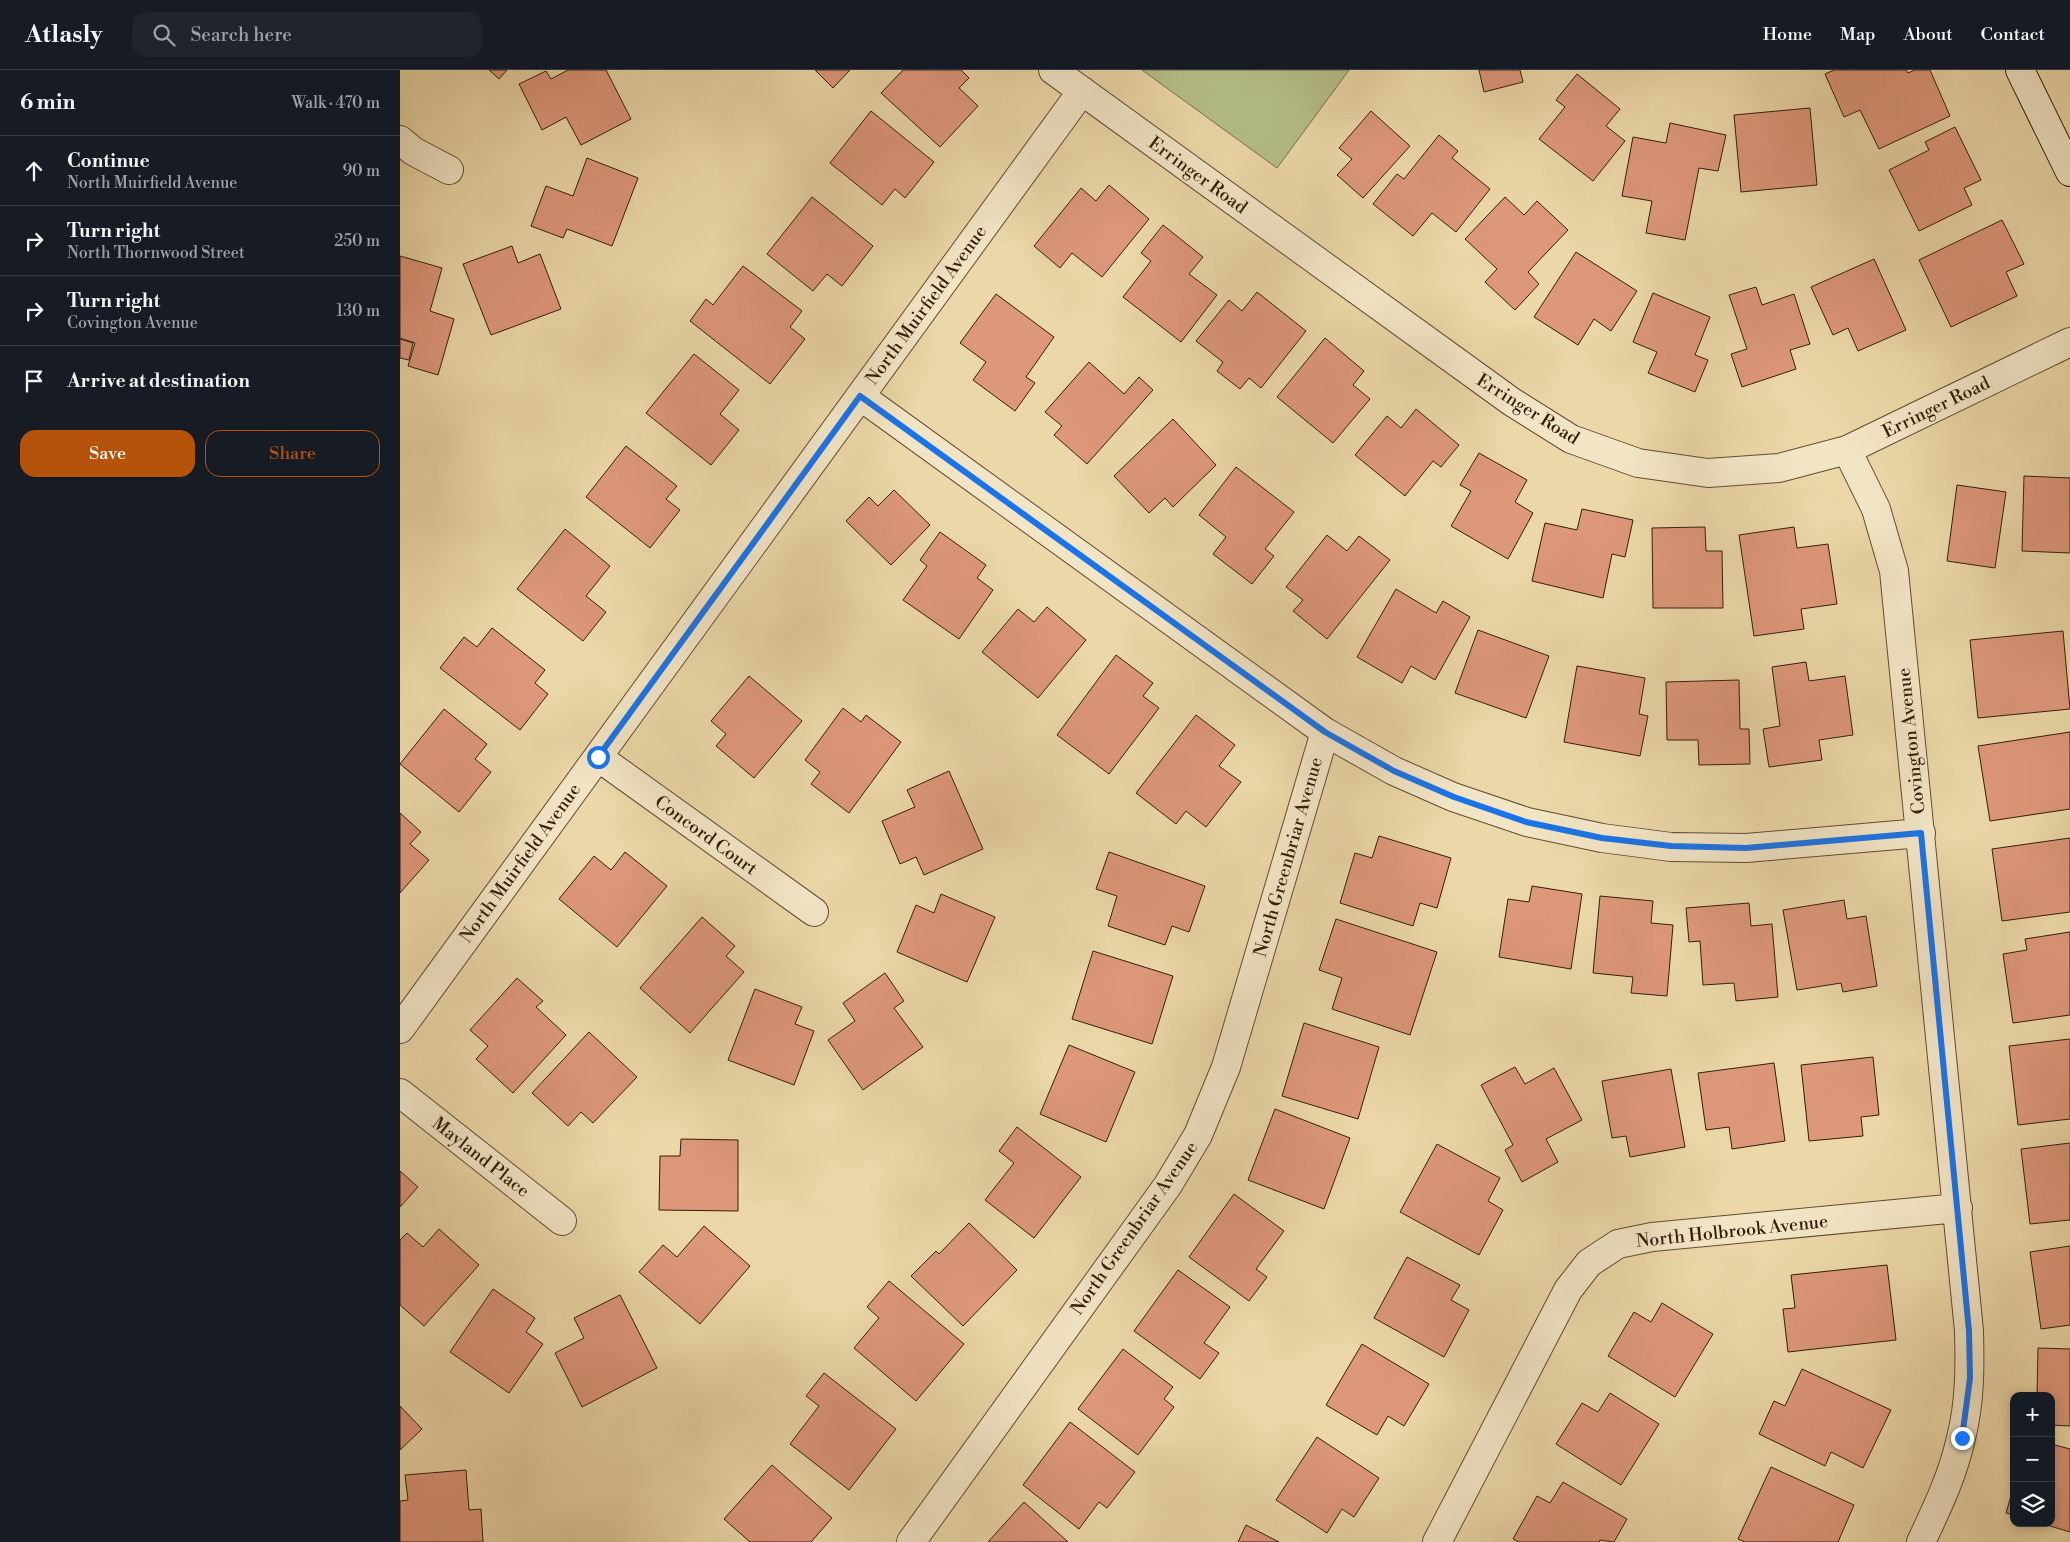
<!DOCTYPE html>
<html lang="en">
<head>
<meta charset="utf-8">
<style>
  :root { --surface:#171b24; --page:#20242c; --text:#f1f3f6; --muted:#9ea1a6; --line:#363941; --accent:#b45309 }
  body { margin:0; font-family:"Libre Bodoni",serif; background:var(--page); color:var(--text) }
  .controls { position:absolute; right:15px; bottom:15px; display:grid; overflow:hidden; border-radius:10px; box-shadow:0 2px 12px #0003 }
  .controls button { width:45px; height:45px; display:grid; place-items:center; padding:0; border:0; border-bottom:1px solid var(--line); background:var(--surface); color:var(--text); font:25px sans-serif }
  .stop { position:absolute; width:15px; height:15px; margin:-11px; border:4px solid #1a73e8; border-radius:50%; background:#fff }
  .stop.end { background:#1a73e8; border-color:#fff; box-shadow:0 1px 5px #0008 }
  .list { margin:0; padding:0; list-style:none }
  h2 { display:flex; justify-content:space-between; align-items:center; height:65px; margin:0; padding:0 20px; font-size:21px }
  h2 small { font-size:16px; font-weight:400; color:var(--muted) }
  .list li { display:grid; grid-template-columns:32px 1fr auto; gap:15px; align-items:center; box-sizing:border-box; height:70px; padding:0 20px; border-top:1px solid var(--line) }
  .list b { display:block; font-size:19px; white-space:nowrap }
  .list p { margin:0; font-size:16px; white-space:nowrap; color:var(--muted) }
  .list em { font-size:16px; font-style:normal; color:var(--muted) }
  .actions { display:flex; gap:10px; padding:15px 20px }
  .actions a { flex:1; padding:11px 0; border:1px solid var(--accent); border-radius:15px; text-align:center; font-size:18px; color:var(--accent) }
  .actions .main { background:var(--accent); color:#fff }
  .icon { flex:none; width:28px; height:28px; fill:none; stroke:currentColor; stroke-width:2; stroke-linecap:round; stroke-linejoin:round }
  .map { position:relative; flex:none; width:1670px; height:1472px; overflow:hidden }
  header { display:flex; align-items:center; gap:30px; box-sizing:border-box; height:70px; padding:0 25px; background:var(--surface); border-bottom:1px solid var(--line) }
  header strong { font-size:24px }
  nav { display:flex; gap:28px; margin-inline-start:auto; font-size:18px }
  .search { width:350px; height:45px; background:var(--page); display:flex; align-items:center; gap:12px; box-sizing:border-box; padding:0 18px; border-radius:15px; color:var(--muted); font-size:19px }
  main { display:flex }
  aside { flex:1; background:var(--surface) }
  .map>svg:first-child { display:block }
  .green { fill:#b5bf89; stroke:#746e49 }
  .building { fill:#dd977a; stroke:#331e09 }
  .lines { fill:none; stroke-linecap:round; stroke-linejoin:round }
  .minor-casing { stroke:#614c30; stroke-width:30 }
  .tertiary-casing { stroke:#614c30; stroke-width:30 }
  .secondary-casing { stroke:#331e09; stroke-width:30 }
  .minor { stroke:#f2e5c6; stroke-width:28 }
  .tertiary { stroke:#f2e5c6; stroke-width:28 }
  .secondary { stroke:#f2e5c6; stroke-width:28 }
  .route { stroke:#1a73e8; stroke-width:6 }
  .labels { text-anchor:middle; stroke-width:4; stroke-linejoin:round; paint-order:stroke }
  .street-label { font-size:18px; fill:#331e09; stroke:#f2e5c6 }
</style>
</head>
<body>
<header>
<strong>Atlasly</strong>
<div class="search"><svg class="icon" aria-label="search" viewBox="0 0 24 24"><circle cx="10" cy="10" r="6"/><path d="M15 15l6 6"/></svg>Search here</div>
<nav><a>Home</a><a>Map</a><a>About</a><a>Contact</a></nav>
</header>
<main>
<aside>
<h2>6 min<small>Walk · 470 m</small></h2>
<ul class="list">
<li><svg class="icon" aria-label="ahead" viewBox="0 0 24 24"><path d="M12 20V5M6 11l6-6 6 6"/></svg><div><b>Continue</b><p>North Muirfield Avenue</p></div><em>90 m</em></li>
<li><svg class="icon" aria-label="right" viewBox="0 0 24 24"><path d="M7 20v-9h11M14 6l5 5-5 5"/></svg><div><b>Turn right</b><p>North Thornwood Street</p></div><em>250 m</em></li>
<li><svg class="icon" aria-label="right" viewBox="0 0 24 24"><path d="M7 20v-9h11M14 6l5 5-5 5"/></svg><div><b>Turn right</b><p>Covington Avenue</p></div><em>130 m</em></li>
<li><svg class="icon" aria-label="arrive" viewBox="0 0 24 24"><path d="M6 21V4h12l-3 4 3 4H6"/></svg><div><b>Arrive at destination</b></div></li>
</ul>
<div class="actions"><a class="main">Save</a><a>Share</a></div>
</aside>
<div class="map">
<svg width="1670" height="1472" viewBox="0 0 1670 1472">
  <rect width="100%" height="100%" fill="#ebd7a7"/>
  <filter id="stains"><feTurbulence type="fractalNoise" baseFrequency=".004" numOctaves="4"/><feColorMatrix values="0 0 0 0 .2 0 0 0 0 .09 0 0 0 0 .02 0 0 0 .5 -.17"/></filter>
  <radialGradient id="worn" r=".72"><stop offset=".6" stop-color="#630" stop-opacity="0"/><stop offset="1" stop-color="#630" stop-opacity=".3"/></radialGradient>
  <path class="green" d="M742,0h207l-72,98z"/>
  <path class="building" d="M89,0h18l-8,9z
    M168,0h38l25,49 -50,26 -15,-28 -24,13 -23,-46 27,-13 5,8z
    M415,0h35l-17,18z
    M503,0h58l8,8 -10,10 19,18 -38,41 -59,-54z
    M1079,0h41l3,12 -39,10z
    M1434,0h72l2,3 7,-3h15l20,46 -71,33 -19,-39 -16,7 -19,-43z
    M1177,4l43,35 -14,17 19,15 -32,40 -54,-42 26,-32 -9,-7z
    M1410,38l7,77 -76,7 -7,-77z
    M471,41l63,51 -29,36 -10,-9 -13,16 -52,-42z
    M971,41l39,35 -47,52 -26,-23 15,-16 -13,-11z
    M1270,53l56,12 -8,36 -19,-3 -14,72 -39,-7 6,-32 -30,-5 11,-59 33,6z
    M1555,57l26,53 -17,8 8,17 -53,26 -30,-61 40,-20 -4,-8z
    M1039,65l19,16 -6,7 38,31 -34,43 -24,-19 -19,23 -40,-32 24,-30 7,5z
    M187,88l51,20 -26,68 -45,-17 -4,9 -32,-12 15,-40 27,10z
    M709,115l40,34 -47,58 -30,-24 -12,15 -26,-22 47,-58 15,13z
    M412,127l61,49 -31,40 -15,-12 -14,17 -46,-37z
    M1105,127l19,18 13,-14 31,29 -40,42 11,12 -24,26 -30,-28 12,-13 -32,-30z
    M1602,150l22,44 -18,8 11,24 -66,31 -32,-67z
    M763,155l40,32 -14,17 28,21 -36,47 -58,-45 28,-36 -10,-8z
    M112,176l6,17 22,-9 21,55 -70,26 -28,-71z
    M1176,182l61,39 -26,40 -17,-12 -16,26 -44,-28z
    M0,186l42,12 -12,43 24,8 -16,56 -30,-9 7,-23 -15,-5z
    M1474,189l32,71 -48,21 -10,-23 -15,7 -22,-48z
    M343,196l59,45 -12,16 15,12 -35,45 -80,-63 16,-22 7,6z
    M1356,217l6,18 32,-11 16,50 -20,6 6,19 -54,18 -11,-33 16,-5 -18,-54z
    M857,222l49,39 -45,57 -12,-10 -9,11 -23,-18 6,-9 -27,-21 33,-41 13,11z
    M1253,223l57,24 -15,38 13,5 -13,32 -47,-19 9,-21 -24,-10z
    M596,224l58,43 -28,40 9,6 -20,28 -42,-31 13,-18 -26,-19z
    M925,268l39,33 -11,14 17,14 -37,44 -56,-46z
    M0,269l13,4 -4,17 -9,-2z
    M294,284l45,36 -19,24 19,16 -28,35 -65,-52z
    M689,292l35,32 15,-17 14,13 -66,74 -33,-29 8,-9 -17,-14z
    M1016,339l43,36 -18,22 -8,-6 -28,35 -50,-41 32,-39 14,12z
    M773,349l43,46 -43,42 -8,-9 -16,15 -35,-37z
    M226,376l51,40 -11,13 14,11 -30,38 -64,-51z
    M1079,383l48,27 -12,22 18,11 -25,46 -57,-33 20,-35 -11,-6z
    M836,397l58,45 -29,37 9,7 -22,28 -39,-30 13,-17 -27,-22z
    M1624,406l46,2v75l-48,-2z
    M1557,415l49,7 -11,76 -48,-7z
    M494,420l36,35 -39,40 -45,-44 23,-24 9,9z
    M1182,439l51,11 -8,37 -13,-3 -9,44 -71,-17 13,-58 32,7z
    M1305,457l1,24h16l1,57h-70l-1,-80z
    M1394,457l3,21 31,-4 9,60 -36,5 3,20 -50,7 -15,-101z
    M165,459l45,37 -24,30 20,16 -23,29 -66,-52z
    M540,462l46,33 -9,13 16,12 -34,49 -56,-39 24,-34 -7,-6z
    M927,465l20,16 12,-15 31,24 -63,79 -34,-28 10,-11 -17,-13z
    M996,519l40,24 7,-12 27,16 -35,63 -24,-14 -9,17 -45,-26z
    M647,537l39,33 -48,58 -56,-46 36,-43 16,13z
    M92,558l53,42 -10,13 13,11 -28,36 -80,-62 24,-31 13,10z
    M1078,560l71,26 -23,62 -71,-25z
    M1663,561l7,78 -92,9 -8,-78z
    M716,585l37,28 -10,13 16,12 -50,66 -52,-39z
    M1406,592l3,19 36,-5 8,59 -34,5 3,20 -53,7 -6,-38 17,-3 -8,-59z
    M1177,596l68,12 -6,36 9,2 -8,40 -76,-14z
    M349,606l53,45 -48,57 -38,-32 10,-12 -15,-13z
    M1339,610l1,49h9l1,35 -51,1 -1,-25h-31l-1,-58z
    M443,638l18,14 5,-7 35,27 -52,71 -38,-29 9,-12 -15,-12z
    M44,639l43,35 -12,15 16,13 -32,40 -59,-48z
    M796,645l39,30 -16,21 22,16 -35,45 -20,-16 -10,13 -40,-31z
    M1670,662v77l-80,12 -12,-75z
    M549,701l34,78 -59,26 -8,-18 -16,7 -18,-43 33,-14 -8,-17z
    M0,743l21,19 -11,12 19,16 -29,33z
    M979,766l72,22 -14,50 -17,-5 -7,23 -73,-23 15,-50 17,5z
    M1670,768v74l-68,9 -10,-72z
    M225,782l42,34 -50,61 -58,-48 35,-43 17,14z
    M709,782l96,34 -16,46 -17,-6 -7,19 -57,-19 9,-30 -21,-7z
    M1132,816l50,8 -11,75 -72,-12 9,-58 21,3z
    M541,824l54,23 -28,65 -70,-30 19,-47 18,8z
    M1200,826l53,5 -2,22 22,2 -6,71 -36,-3 2,-16 -40,-4z
    M1444,830l3,19 19,-3 11,70 -34,6 -2,-9 -44,7 -14,-80z
    M1349,833l2,23 21,-2 6,73 -42,4 -2,-18 -31,2 -3,-44 -11,1 -3,-34z
    M302,847l33,29 -9,10 18,16 -54,61 -50,-45z
    M936,849l101,33 -27,83 -78,-26 10,-31 -23,-8z
    M1670,862v83l-57,8 -10,-69 24,-4 -2,-11z
    M693,881l80,25 -21,68 -80,-25z
    M485,903l19,28 -10,7 29,39 -60,43 -35,-50 27,-19 -12,-18z
    M117,908l26,23 -7,6 30,28 -53,58 -37,-34 12,-13 -18,-16z
    M355,919l47,18 -7,17 19,7 -20,54 -66,-25z
    M904,953l75,24 -21,72 -76,-23z
    M189,962l48,45 -44,46 -12,-11 -13,14 -36,-33z
    M1670,969v80l-52,6 -9,-79z
    M669,975l66,27 -29,70 -66,-28z
    M1473,987l6,58 -18,2 2,19 -54,5 -8,-76z
    M1374,993l11,78 -53,8 -3,-22 -23,3 -8,-57z
    M1115,997l10,17 29,-16 28,52 -36,19 12,23 -36,20 -17,-32 8,-5 -32,-60z
    M1271,999l14,78 -55,10 -4,-21 -14,2 -10,-57z
    M875,1039l75,29 -26,71 -76,-29z
    M617,1057l64,50 -47,61 -49,-38 29,-37 -15,-12z
    M281,1069l57,1v71l-79,-1 1,-54h20z
    M1670,1073v77l-40,4 -9,-75z
    M1037,1074l63,34 -12,23 15,9 -24,45 -79,-43z
    M0,1101l18,16 -18,20z
    M834,1124l50,37 -28,38 11,8 -18,24 -60,-44z
    M569,1153l48,47 -54,56 -52,-50 25,-25 3,3z
    M304,1156l46,40 -50,58 -61,-52 24,-27 14,12z
    M39,1159l40,36 -55,61 -24,-21v-65l7,-7 16,14z
    M1670,1176v79l-29,4 -11,-77z
    M1007,1187l53,28 -9,15 18,10 -25,47 -70,-39z
    M1487,1195l9,75 -108,12 -5,-43 12,-1 -4,-33z
    M778,1200l52,37 -26,36 15,10 -19,26 -66,-48z
    M489,1211l75,63 -48,57 -62,-53 25,-30 -12,-11z
    M93,1219l42,29 -9,14 17,12 -34,49 -59,-41z
    M220,1225l37,73 -75,39 -27,-54 29,-15 -10,-20z
    M1262,1233l51,31 -38,63 -67,-41 26,-44 17,10z
    M962,1274l67,40 -25,42 -16,-10 -11,19 -51,-30z
    M1638,1278l32,1v77l-19,-1v-29h-14z
    M723,1279l50,38 -9,12 10,8 -36,48 -60,-46z
    M1402,1299l89,41 -28,58 -32,-16 -6,14 -66,-32 15,-33 11,5z
    M424,1303l72,56 -47,61 -59,-46 29,-38 -13,-10z
    M1210,1323l49,31 -38,61 -65,-41 26,-41 16,9z
    M0,1336l22,23 -22,21z
    M670,1352l65,50 -28,36 -8,-6 -20,27 -56,-44z
    M917,1367l62,41 -25,39 -12,-8 -15,24 -51,-33z
    M1651,1374l19,5v83l-30,-9h11z
    M372,1395l60,53 -21,24h-61l-26,-23z
    M1371,1397l83,38 -16,37h-93l-7,-3z
    M66,1400l3,40 12,-1 2,33h-83v-41l8,-1 -3,-25z
    M1163,1412l64,37 -13,23 -14,-2 -1,2h-80l-6,-3 24,-43 13,7z
    M1614,1416v29l-8,-2z
    M624,1432l44,40h-80z
    M846,1455l33,17h-41z"/>
  <g class="lines">
    <g class="minor-casing">
      <path id="minor" d="M0,70l13,11 36,19
        M460,326l465,336 69,39 59,26 74,25 75,16 69,9 75,1 175,-15
        M1447,380l29,59 18,62 75,760c1,36 1,72 -8,107 -8,37 -24,70 -40,104
        M198,687l216,155
        M0,959l682,-938
        M0,1023l162,128
        M511,1472l257,-357 30,-50 28,-68 99,-335
        M1037,1472l131,-252 21,-27 29,-19 34,-7 306,-29"/>
    </g>
    <g class="tertiary-casing">
      <path id="tertiary" d="M653,0l459,332 59,37 67,24 70,10 71,-5 68,-18 223,-108"/>
    </g>
    <g class="secondary-casing">
      <path id="secondary" d="M1620,0l50,102"/>
    </g>
    <use href="#minor" class="minor"/>
    <use href="#tertiary" class="tertiary"/>
    <use href="#secondary" class="secondary"/>
  </g>
  <g class="lines">
    <path class="route" d="M198,687l262,-361 465,336 69,39 60,26 72,25 76,16 69,8 75,2 175,-15 48,498 1,47 -8,60"/>
  </g>
  <g class="labels">
    <g class="street-label">
      <text transform="translate(798 105) rotate(36)" y="6">Erringer Road</text>
      <text transform="translate(526 235) rotate(-54)" y="6">North Muirfield Avenue</text>
      <text transform="translate(1536 337) rotate(-26)" y="6">Erringer Road</text>
      <text transform="translate(1128 339) rotate(32)" y="6">Erringer Road</text>
      <text transform="translate(1511 671) rotate(-96)" y="6">Covington Avenue</text>
      <text transform="translate(306 765) rotate(36)" y="6">Concord Court</text>
      <text transform="translate(888 787) rotate(-74)" y="6">North Greenbriar Avenue</text>
      <text transform="translate(120 793) rotate(-54)" y="6">North Muirfield Avenue</text>
      <text transform="translate(81 1087) rotate(38)" y="6">Mayland Place</text>
      <text transform="translate(734 1158) rotate(-55)" y="6">North Greenbriar Avenue</text>
      <text transform="translate(1332 1161) rotate(-6)" y="6">North Holbrook Avenue</text>
    </g>
  </g>
  <rect width="100%" height="100%" filter="url(#stains)"/>
  <rect width="100%" height="100%" fill="url(#worn)"/>
</svg>
<div class="controls">
<button>+</button>
<button>−</button>
<button><svg class="icon" aria-label="layers" viewBox="0 0 24 24"><path d="M12 4l9 5-9 5-9-5zM3 14l9 5 9-5"/></svg></button>
</div>
<div class="stop" style="left:198px;top:687px"></div>
<div class="stop end" style="left:1562px;top:1368px"></div>
</div>
</main>
</body>
</html>
